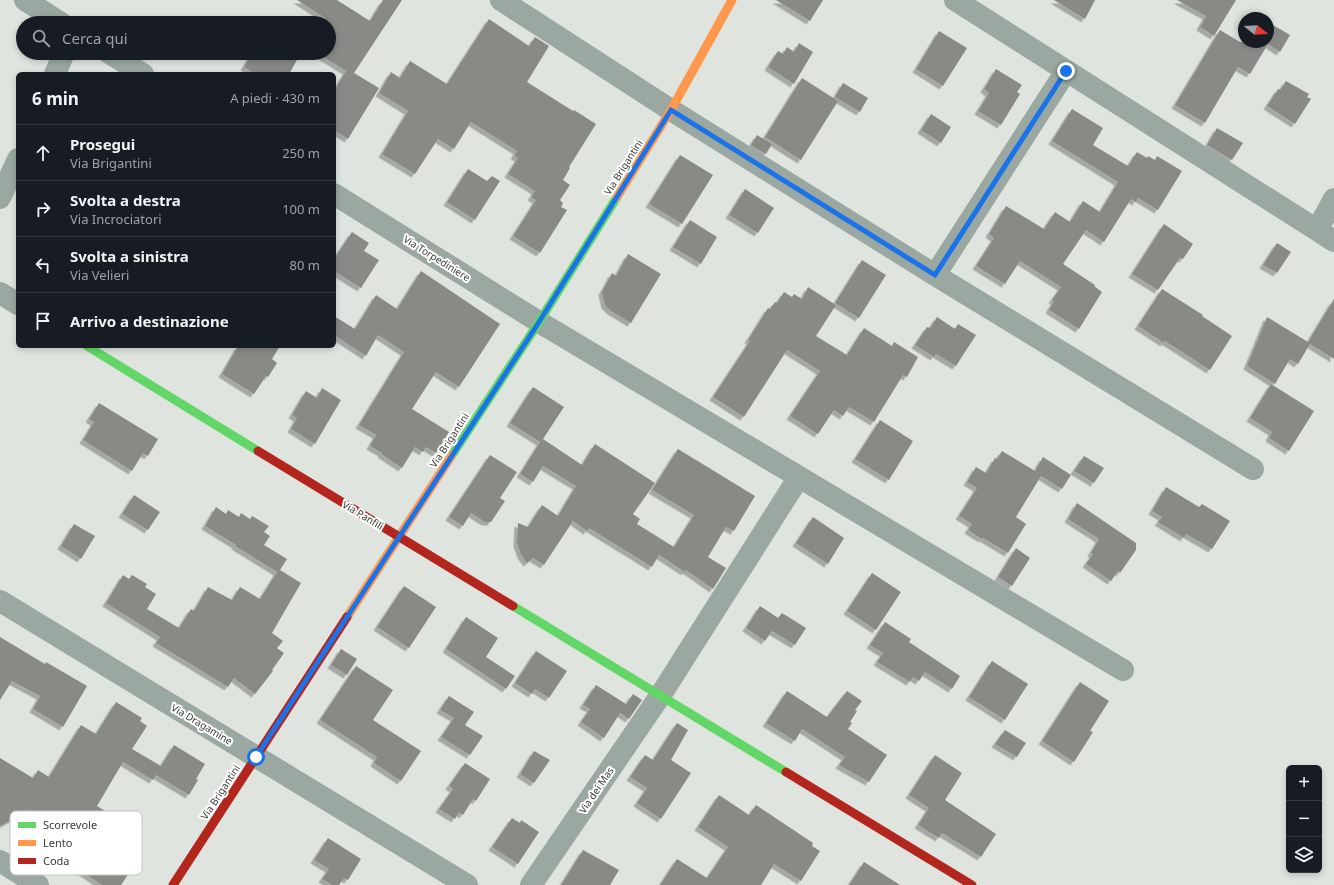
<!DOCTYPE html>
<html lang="it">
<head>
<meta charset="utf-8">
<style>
  :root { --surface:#171b24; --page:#242831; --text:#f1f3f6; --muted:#9ea1a6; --line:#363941 }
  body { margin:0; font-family:"Noto Sans",sans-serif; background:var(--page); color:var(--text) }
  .controls { position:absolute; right:12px; bottom:12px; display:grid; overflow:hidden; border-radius:6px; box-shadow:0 2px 6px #0003 }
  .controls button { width:36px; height:36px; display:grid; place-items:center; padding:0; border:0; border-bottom:1px solid var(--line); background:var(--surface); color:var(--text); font:20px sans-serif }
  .compass { position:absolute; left:1238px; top:12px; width:36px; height:36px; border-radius:50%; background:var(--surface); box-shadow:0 2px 6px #0003; rotate:108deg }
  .stop { position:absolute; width:12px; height:12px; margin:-9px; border:3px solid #1a73e8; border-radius:50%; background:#fff }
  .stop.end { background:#1a73e8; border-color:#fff; box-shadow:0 1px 4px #0008 }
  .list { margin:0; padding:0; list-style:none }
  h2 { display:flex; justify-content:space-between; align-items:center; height:52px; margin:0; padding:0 16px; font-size:17px }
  h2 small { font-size:13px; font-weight:400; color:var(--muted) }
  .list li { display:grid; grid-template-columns:26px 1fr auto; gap:12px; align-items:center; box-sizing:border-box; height:56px; padding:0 16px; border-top:1px solid var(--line) }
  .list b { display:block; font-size:15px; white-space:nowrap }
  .list p { margin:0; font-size:13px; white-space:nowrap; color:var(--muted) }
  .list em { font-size:13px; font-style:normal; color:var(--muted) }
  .icon { flex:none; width:22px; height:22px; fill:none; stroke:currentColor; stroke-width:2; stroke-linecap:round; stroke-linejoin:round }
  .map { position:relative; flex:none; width:1334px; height:885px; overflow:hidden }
  .search { position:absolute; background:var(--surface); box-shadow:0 2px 6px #0003; left:16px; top:16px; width:320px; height:44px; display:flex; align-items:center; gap:10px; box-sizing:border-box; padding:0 14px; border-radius:22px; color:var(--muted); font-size:15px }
  .panel { position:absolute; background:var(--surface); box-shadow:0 2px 6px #0003; left:16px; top:72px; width:320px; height:276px; border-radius:6px }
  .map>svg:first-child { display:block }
  .building { fill:#898a85; filter:url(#shadow) }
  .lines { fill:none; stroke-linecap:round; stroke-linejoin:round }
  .street { stroke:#9aa8a1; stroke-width:22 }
  .fast { stroke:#63d668; stroke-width:9 }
  .slow { stroke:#ff974d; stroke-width:9 }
  .jam { stroke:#b3261e; stroke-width:9 }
  .route { stroke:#1a73e8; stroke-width:5 }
  .labels { text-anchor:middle; stroke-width:4; stroke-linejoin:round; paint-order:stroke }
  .street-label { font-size:10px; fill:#373a35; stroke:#fff }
  .key { fill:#fff; stroke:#c3c4c2; stroke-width:1 }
  .key-label { font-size:11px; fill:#373a35 }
</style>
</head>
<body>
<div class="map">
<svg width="1334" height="885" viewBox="0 0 1334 885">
  <defs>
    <filter id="shadow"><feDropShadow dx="-3.5" dy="3.5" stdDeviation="0" flood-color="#0004"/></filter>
  </defs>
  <rect width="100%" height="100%" fill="#e0e4de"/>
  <path class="building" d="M297,0h40l33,21 13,-21h19l-48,73 25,15 -31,51 -14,-9v-39l12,-20 -29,-18h12v-30h-7l3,-5z
    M776,0h47l-13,21z
    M1054,0h41l-10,19z
    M1177,0h59l-22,36 -14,-9 6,-11z
    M489,19l40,27 6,-9 14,9 -22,36 46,29 1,-1 22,14 -27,43 1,1 -7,12 7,5 -10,15 3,3 -2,4 6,3 -27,43 -27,-17 23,-36 -5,-3 4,-6 -27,-17 10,-16 -4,-2 3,-5 -46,-29 -17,27 -16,-10 -23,35 -33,-20 26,-43 -29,-18 12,-21 9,6 10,-17 37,23z
    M1268,22l22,13 -10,17 -12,-8 -18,30 -12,-7 -33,56 -30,-18 45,-75 20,12h28z
    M939,31l28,17 -24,38 -27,-17z
    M799,43l14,9 -19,32 -26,-17 10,-16 5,3 4,-7 7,5z
    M252,53h49l-12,21h-34l-11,-7z
    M996,69l26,16 -5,7 3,2 -19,31 -23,-14 11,-18 -5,-4z
    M802,78l36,23 -37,59 -36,-23z
    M1286,81l23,13 -2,3 4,2 -16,25 -28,-18 11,-17 2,1z
    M843,83l25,15 -8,14 -25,-15z
    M1072,109l31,19 -10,17 35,21 9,-14 10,6 1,-2 7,4 2,-4 25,15 -24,39 -20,-12 -2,4 -5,-3 -27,43 -18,-12 -23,34 32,21 -1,1 8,6 -23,37 -30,-19 5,-9 -2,-1 9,-13 -41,-26 -15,23 -29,-18 18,-28 -5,-4 17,-28 38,23 11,-17 15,10 13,-21 17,11 18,-30 -66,-41z
    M931,114l20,13 -10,16 -20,-13z
    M1217,128l26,15 -11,17 -25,-15z
    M757,135l15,9 -6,10 -15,-9z
    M680,155l33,20 -31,49 -33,-20z
    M468,169l19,12 5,-5 8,5 -25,39 -28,-18z
    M745,189l29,19 -16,25 -29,-18z
    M690,220l27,17 -16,27 -28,-17z
    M1164,224l29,20 -10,15 -3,-1 -22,32 -26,-16z
    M352,232l17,11 -5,8 15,9 -18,28 -27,-17v-12z
    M1277,243l14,9 -14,21 -14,-8z
    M628,254l33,20 -30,49 -20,-12 -6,-6 -3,-13 10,-19 4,3z
    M862,260l24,15 -27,43 -24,-15z
    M421,271l79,53 -41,63 -23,-15 -24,37 37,23 -13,21 -10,-6 -3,5 -8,-5 -13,21 -21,-14 1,-1 -12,-7 6,-11 -17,-10 45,-73 -26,-17 -12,21 -32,-21v-19l21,13 21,-34 21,14z
    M808,287l28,18 -20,31 31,19 17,-27 28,18 2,-4 24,15 -11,20 -4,-2 -29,47 -25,-15 -6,9 -9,-6 -16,24 -28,-18 30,-45 -33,-21 -43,67 -31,-20 37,-56 -2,-1 20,-32 2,1 5,-7 2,1 7,-11 8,5 2,-3 8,5z
    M1162,289l41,26 -1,1 30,20 -22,34 -45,-29 -1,2 -26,-17z
    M1334,299v60l-24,-15 -12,20 -8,-5 -15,25 -28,-18 20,-49 41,25z
    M937,317l18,12 3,-5 18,11 -20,31 -20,-12 -2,3 -19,-12 12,-18 3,1z
    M238,346h42l-8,13 5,4 -9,14 -2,-1 -12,18 -32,-20z
    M1271,384l43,27 -25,40 -20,-13 3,-6 -22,-14z
    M533,387l31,20 -21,32 39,26 13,-21 60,39 -22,31 7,5 -3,5 37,23 20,-32 -42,-25 26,-41 77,47 -21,35 -8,-4 -18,30 18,11 -13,21 -27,-19 -1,2 -26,-17 -7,12 -63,-39 -2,3 -14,-10 -29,44 -11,-7 -6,5 -6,-8 -4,-12 1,-20 10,4 14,-22 16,11 18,-30 -33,-20 -10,16 -13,-8 20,-32 -30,-19z
    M322,388l19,12 -26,44 -24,-15 6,-11 -5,-3 14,-24 11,7z
    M99,403l59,36 -10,17 -5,-3 -11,18 -49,-31 11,-18 -5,-3z
    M880,420l33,21 -24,39 -34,-21z
    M1002,451l33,20 8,-14 28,18 -9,14 -21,-13 -25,41 10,7 -18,29 -25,-15 -1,1 -14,-9 4,-6 -13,-8 18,-28 -10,-6 9,-15 10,6 9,-15 2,1z
    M490,455l27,17 -17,26 5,3 -14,21h-6l-14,-9 -8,13 -14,-9z
    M1084,456l20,12 -10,15 -20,-12z
    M1166,487l33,20 3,-3 28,17 -18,28 -26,-15 -2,4 -26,-16 4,-5 -10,-6z
    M134,495l26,17 -12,18 -26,-16z
    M1077,503l59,40v7l-16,23 -2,-2 -7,10 -25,-17 7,-10 -2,-1 8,-14 -31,-20z
    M216,507l10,7 2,-4 11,7 2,-4 9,6 2,-3 17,10 -5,6 6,4 -6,9 23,14 -7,11 21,13 -29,50 11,8 -6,7 7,5 -12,17 1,1 -18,23 -21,-16 -6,9 -72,-44 4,-6 -54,-34 17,-28 6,4 3,-4 15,9 -2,3 11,7 -9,15 32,19 12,-19 3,2 14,-24 24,13 8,-13 20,12 17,-27 -42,-26 1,-1 -31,-19z
    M813,517l31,21 -16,26 -32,-21z
    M74,524l21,12 -14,23 -20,-13z
    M1016,548l14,10 -18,28 -14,-9z
    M872,573l29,19 -25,38 -29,-19z
    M404,586l32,21 -27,41 -32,-21z
    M760,606l18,12 4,-5 24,15 -11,17 -23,-14 -7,10 -19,-13z
    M466,617l32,21 -12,19 29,19 -9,13 -60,-40z
    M885,622l26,17 -2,3 51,34 -8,13 -27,-17 -6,9 -6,-4 -3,5 -33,-20 6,-9 -13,-8z
    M0,637l45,27 1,-2 41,24 -24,41 -30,-18 7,-13 -28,-15 -12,19z
    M341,649l16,10 -10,16 -16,-10z
    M536,651l31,20 -18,27 -14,-9 -3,5 -17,-11z
    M992,661l36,23 -23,36 -36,-23z
    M356,666l37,24 -20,30 48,31 -20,30 -27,-18 3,-6 -57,-37z
    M1080,682l29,19 -19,30 3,1 -19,30 -32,-21z
    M596,685l30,19 -22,34 -23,-16 9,-13 -7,-4z
    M787,691l40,26 20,-26 15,10 -7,9 2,1 -7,11 2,1 -4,6 39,26 -18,27 -30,-17 6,-8 -43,-28 -7,12 -29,-18z
    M633,694l9,6 -13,19 -9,-6z
    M449,696l25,16 -9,13 18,11 -13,19 -29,-18 13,-19 -14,-8z
    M116,702l26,16 -2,3 7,5 -15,23 29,17 13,-21 31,19 -9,15 2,1 -9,15 -33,-20 -3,5 -30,-18 -26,44 10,6 -8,12 36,24 -5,8 7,5 -16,24h-19l-30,-20 7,-10 -30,-21 5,-8 -23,-16 -31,16v-68l33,20 5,-8 11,7 32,-52 15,9z
    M677,723l11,7 -17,30 20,13 -30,46 -24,-16 10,-15 -17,-11 15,-22 8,5z
    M1005,730l21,13 -9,14 -22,-13z
    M534,751l16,9 -16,23 -14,-9z
    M935,755l27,18 -17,27 51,34 -15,23 -39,-24 -3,5 -21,-13 11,-17 -20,-13z
    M465,763l25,16 -14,22 -3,-2 -10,16 -4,-3 -4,7 -16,-10 14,-20 -4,-3z
    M719,795l30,20 7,-10 57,38 -1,3 8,5 -19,30 -27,-17 -13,21h-101l17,-26 30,19 21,-31 -30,-20z
    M512,818l8,5 1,-3 18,12 -21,32 -26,-17z
    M328,838l33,21 -13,21 -4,-2 -5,7h-7l-10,-6 7,-10 -15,-9z
    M583,850l36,20 -9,15h-49z
    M864,862l36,23h-51z"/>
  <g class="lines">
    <path class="street" d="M25,0l36,23
      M501,0l170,110 264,165 318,194
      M955,0l362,230 17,-31
      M109,53l34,21
      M55,74l9,-21
      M334,194l205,128 584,348
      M0,198l18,-39
      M1317,230l17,11
      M935,275l131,-204
      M0,293l18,11
      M0,601l467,284
      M0,861l38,24
      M531,885l129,-189 139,-219"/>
    <path class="fast" d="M87,346l171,105
      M452,455l87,-133 78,-125
      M513,606l273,166"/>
    <path class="slow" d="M617,197l54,-87 61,-110
      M347,617l105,-162"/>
    <path class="jam" d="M258,451l255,155
      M786,772l186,113
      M173,885l174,-268"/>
  </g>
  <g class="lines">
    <path class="route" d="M256,757l283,-435 132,-212 264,165 131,-204"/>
  </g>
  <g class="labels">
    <g class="street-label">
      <text transform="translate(623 167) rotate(-58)" y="4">Via Brigantini</text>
      <text transform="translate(437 258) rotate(32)" y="4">Via Torpediniere</text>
      <text transform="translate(449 440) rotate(-57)" y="4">Via Brigantini</text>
      <text transform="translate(363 515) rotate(31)" y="4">Via Panfili</text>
      <text transform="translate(202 724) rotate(31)" y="4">Via Dragamine</text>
      <text transform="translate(596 790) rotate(-56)" y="4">Via dei Mas</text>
      <text transform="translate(220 792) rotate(-57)" y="4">Via Brigantini</text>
    </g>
  </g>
  <rect x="10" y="811" width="132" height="64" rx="6" class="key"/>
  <rect x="18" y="822" width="18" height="6" fill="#63d668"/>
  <rect x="18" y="840" width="18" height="6" fill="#ff974d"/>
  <rect x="18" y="858" width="18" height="6" fill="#b3261e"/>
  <g class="key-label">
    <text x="43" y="829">Scorrevole</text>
    <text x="43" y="847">Lento</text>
    <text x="43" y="865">Coda</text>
  </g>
</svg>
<div class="controls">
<button>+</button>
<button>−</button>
<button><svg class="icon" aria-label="layers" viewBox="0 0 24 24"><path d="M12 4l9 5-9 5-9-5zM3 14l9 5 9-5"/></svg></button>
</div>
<svg class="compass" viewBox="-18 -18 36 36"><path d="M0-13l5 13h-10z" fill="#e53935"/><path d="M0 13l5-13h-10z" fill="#9ea1a6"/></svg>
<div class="stop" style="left:256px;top:757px"></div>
<div class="stop end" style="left:1066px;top:71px"></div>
<div class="search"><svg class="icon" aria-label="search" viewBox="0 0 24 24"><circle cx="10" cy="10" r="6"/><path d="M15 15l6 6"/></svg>Cerca qui</div>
<section class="panel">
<h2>6 min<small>A piedi · 430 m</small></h2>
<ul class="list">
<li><svg class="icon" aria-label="ahead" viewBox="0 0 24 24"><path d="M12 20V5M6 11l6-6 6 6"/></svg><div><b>Prosegui</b><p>Via Brigantini</p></div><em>250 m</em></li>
<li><svg class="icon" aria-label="right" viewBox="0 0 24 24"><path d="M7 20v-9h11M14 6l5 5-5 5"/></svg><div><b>Svolta a destra</b><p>Via Incrociatori</p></div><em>100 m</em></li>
<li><svg class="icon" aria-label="left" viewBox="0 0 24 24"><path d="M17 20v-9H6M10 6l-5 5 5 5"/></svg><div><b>Svolta a sinistra</b><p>Via Velieri</p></div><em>80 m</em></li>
<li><svg class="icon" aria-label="arrive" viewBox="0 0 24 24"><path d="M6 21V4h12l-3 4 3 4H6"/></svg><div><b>Arrivo a destinazione</b></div></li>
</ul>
</section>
</div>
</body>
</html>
